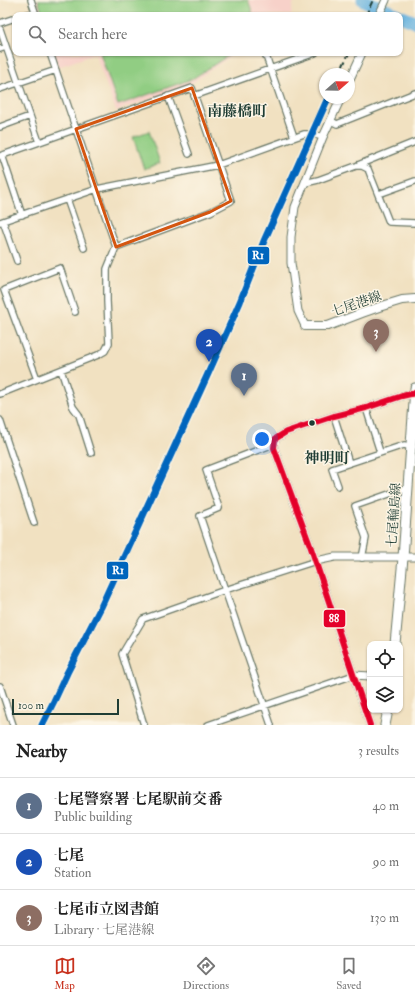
<!DOCTYPE html>
<html lang="en">
<head>
<meta charset="utf-8">
<style>
  :root { --surface:#fff; --page:#f6f6f6; --text:#222; --muted:#767676; --line:#e0e0e0; --accent:#c8321e }
  body { margin:0; font-family:"IM FELL Double Pica","Noto Serif JP",serif; background:var(--page); color:var(--text) }
  .controls { position:absolute; right:12px; bottom:12px; display:grid; overflow:hidden; border-radius:8px; box-shadow:0 1px 3px #0004 }
  .controls button { width:36px; height:36px; display:grid; place-items:center; padding:0; border:0; border-bottom:1px solid var(--line); background:var(--surface); color:var(--text); font:20px sans-serif }
  .compass { position:absolute; left:319px; top:68px; width:36px; height:36px; border-radius:50%; background:var(--surface); box-shadow:0 1px 3px #0004; rotate:70deg }
  .scale { position:absolute; left:12px; bottom:10px; width:107px; box-sizing:border-box; padding-left:4px; border:2px solid #1f3d34; border-top:0; font-size:11px; line-height:14px; white-space:nowrap; color:#1f3d34; -webkit-text-stroke:3px #fcf5e5; paint-order:stroke }
  .you { position:absolute; left:262px; top:439px; width:14px; height:14px; margin:-10px; border:3px solid #fff; border-radius:50%; background:#1a73e8; box-shadow:0 0 0 6px #1a73e833 }
  .badge { display:grid; place-items:center; width:26px; height:26px; border-radius:50%; background:var(--accent); color:#fff; font-size:13px; font-weight:700 }
  .pin { position:absolute; translate:-50% -33px; filter:drop-shadow(0 1px 2px #0008) }
  .pin::after { content:''; position:absolute; top:21px; width:14px; height:12px; background:inherit; clip-path:polygon(0 0,100% 0,50% 100%) }
  .list { margin:0; padding:0; list-style:none }
  h2 { display:flex; justify-content:space-between; align-items:center; height:52px; margin:0; padding:0 16px; font-size:17px }
  h2 small { font-size:13px; font-weight:400; color:var(--muted) }
  .list li { display:grid; grid-template-columns:26px 1fr auto; gap:12px; align-items:center; box-sizing:border-box; height:56px; padding:0 16px; border-top:1px solid var(--line) }
  .list b { display:block; font-size:15px; white-space:nowrap }
  .list p { margin:0; font-size:13px; white-space:nowrap; color:var(--muted) }
  .list em { font-size:13px; font-style:normal; color:var(--muted) }
  .icon { flex:none; width:22px; height:22px; fill:none; stroke:currentColor; stroke-width:2; stroke-linecap:round; stroke-linejoin:round }
  .map { position:relative; flex:none; width:415px; height:725px; overflow:hidden }
  .search { position:absolute; background:var(--surface); box-shadow:0 1px 3px #0004; left:12px; right:12px; top:12px; height:44px; display:flex; align-items:center; gap:10px; box-sizing:border-box; padding:0 14px; border-radius:8px; color:var(--muted); font-size:15px }
  .sheet { height:220px; background:var(--surface) }
  nav { display:flex; justify-content:space-around; align-items:center; box-sizing:border-box; height:56px; border-top:1px solid var(--line); background:var(--surface); font-size:11px; color:var(--muted) }
  nav a { display:grid; justify-items:center; gap:2px }
  nav .on { color:var(--accent) }
  .map>svg:first-child { display:block }
  .built { fill:#f7d1c9 }
  .green { fill:#91cd83; stroke:#58855c }
  .lines { fill:none; stroke-linecap:round; stroke-linejoin:round }
  .river { stroke:#66b2df; stroke-width:13 }
  .minor-casing { stroke:#687665; stroke-width:8 }
  .tertiary-casing { stroke:#687665; stroke-width:9 }
  .secondary-casing { stroke:#687665; stroke-width:10 }
  .primary-casing { stroke:#687665; stroke-width:11 }
  .minor { stroke:#fff; stroke-width:5.5 }
  .tertiary { stroke:#fff; stroke-width:7 }
  .secondary { stroke:#fff; stroke-width:8 }
  .primary { stroke:#fff; stroke-width:9 }
  .rail { stroke:#1f3d34; stroke-width:2; stroke-dasharray:6 3; stroke-linecap:butt }
  .bus-1-casing { stroke:#fcf5e5; stroke-width:9 }
  .bus-1 { stroke:#e4002b; stroke-width:6 }
  .rail-1-casing { stroke:#fcf5e5; stroke-width:10 }
  .rail-1 { stroke:#0065bd; stroke-width:7 }
  .marked { fill:none; stroke:#d45610; stroke-width:3; stroke-linejoin:round }
  .bus-dot { fill:#1f3d34; stroke:#fcf5e5; stroke-width:1.5 }
  .labels { text-anchor:middle; stroke-width:3; stroke-linejoin:round; paint-order:stroke }
  .street-label { font-size:13px; fill:#1f3d34; stroke:#fcf5e5 }
  .quarter-label { font-size:15px; font-weight:bold; fill:#1f3d34; stroke:#fcf5e5 }
  .line-badge { stroke:#fcf5e5; stroke-width:1.5 }
  .badge-label { font-size:11px; text-anchor:middle; font-weight:bold; fill:#fff }
</style>
</head>
<body>
<div class="map">
<svg width="415" height="725" viewBox="0 0 415 725">
  <rect width="100%" height="100%" fill="#fcf5e5"/>
  <filter id="ink" filterUnits="userSpaceOnUse"><feTurbulence type="fractalNoise" baseFrequency=".025" numOctaves="2"/><feDisplacementMap in="SourceGraphic" scale="8" xChannelSelector="R" yChannelSelector="G"/><feConvolveMatrix kernelMatrix="1 2 1 2 8 2 1 2 1" color-interpolation-filters="sRGB"/></filter>
  <filter id="wash" filterUnits="userSpaceOnUse"><feTurbulence type="fractalNoise" baseFrequency=".012" numOctaves="4" result="noise"/><feDisplacementMap in="SourceGraphic" scale="16" xChannelSelector="R" yChannelSelector="G"/><feGaussianBlur stdDeviation="0.9" result="paint"/><feColorMatrix in="noise" values="0 0 0 0 0 0 0 0 0 0 0 0 0 0 0 0 0 1.4 0 .05"/><feComposite in="paint" operator="in"/></filter>
  <g filter="url(#wash)">
    <rect width="100%" height="100%" fill="#f1e1c1"/>
    <path class="built" d="M34,0h260l-3,15h-252z
      M53,53h182l-46,32 -73,26 -21,-57 -37,13z"/>
    <path class="green" d="M38,0h210l4,11 1,4h-210z
      M100,53h132l-40,26 -74,26z
      M149,131l11,32 -16,6 -11,-32z"/>
    <g class="lines">
      <path class="river" d="M363,0l35,15
        M400,16l15,6"/>
    </g>
  </g>
  <g filter="url(#ink)">
    <g class="lines">
      <g class="minor-casing">
        <path id="minor" d="M31,0l5,15
          M25,15l10,-3
          M0,23l15,-5
          M0,29l39,113
          M0,49l6,-2
          M265,53l29,84
          M0,89l56,-19
          M168,96l21,58
          M194,96l121,-43
          M331,121l6,3 78,-31
          M0,127l30,-11
          M2,155l20,60
          M0,156l192,-68 39,113 -21,11 -94,35
          M358,165l57,-23
          M305,183l13,-3 38,-14h6l6,3 21,53 26,1
          M379,194l36,-13
          M67,199l17,49
          M3,221l14,40
          M0,222l97,-33 121,-24 86,-31h8l11,3
          M61,370l12,37 6,8 12,38
          M37,379l-33,-89 56,-22 15,44
          M0,394l98,-39 7,-4 4,-8 -2,-42v-32l9,-22 -66,-194
          M366,408l14,44
          M334,416l15,47
          M0,420l34,103
          M338,486l-6,-17 72,-24 9,2
          M362,558l4,-20 -11,-32 54,-19
          M0,686l13,39
          M144,725l-22,-71 21,-35 82,-29 -25,-74 19,-8 -13,-38 65,-25 3,3
          M208,725l146,-50
          M271,725l-46,-135 91,-29"/>
      </g>
      <g class="tertiary-casing">
        <path id="tertiary" d="M379,15l7,-15
          M349,81l13,-28
          M305,326l-7,-15 -7,-48v-26l4,-30 28,-70 18,-39
          M316,561l19,-4h80
          M354,675l16,1
          M370,725l-59,-177 -37,-100 1,-9 11,-7 48,-16 32,-8 36,-12 13,-3"/>
      </g>
      <g class="secondary-casing">
        <path id="secondary" d="M305,326h23l34,-13 17,-6 23,-7 13,-1"/>
      </g>
      <g class="primary-casing">
        <path id="primary" d="M395,644l8,-86 12,-170
          M385,725l3,-15"/>
      </g>
      <use href="#minor" class="minor"/>
      <use href="#tertiary" class="tertiary"/>
      <use href="#secondary" class="secondary"/>
      <use href="#primary" class="primary"/>
      <path class="rail" d="M366,15l7,-15
        M339,74l10,-21
        M207,376l33,-74 24,-61 64,-143"/>
      <g class="bus-1-casing">
        <path id="bus-1" d="M370,725l-59,-177 -37,-100 1,-9 11,-7 48,-16 32,-8 36,-12 13,-3"/>
      </g>
      <use href="#bus-1" class="bus-1"/>
      <g class="rail-1-casing">
        <path id="rail-1" d="M42,725l12,-24 13,-28 34,-66 106,-231 33,-74 24,-61 64,-143"/>
      </g>
      <use href="#rail-1" class="rail-1"/>
    </g>
  </g>
  <path class="marked" d="M192,88l39,113 -21,11 -94,35 -40,-118z"/>
  <circle class="bus-dot" cx="312" cy="423" r="3.5"/>
  <g class="labels">
    <g class="street-label">
      <text transform="translate(356 303) rotate(-19)" y="5">七尾港線</text>
      <text transform="translate(393 515) rotate(-86)" y="5">七尾輪島線</text>
    </g>
    <g class="quarter-label">
      <text x="237" y="116">南藤橋町</text>
      <text x="327" y="463">神明町</text>
    </g>
  </g>
  <g class="line-badge">
    <rect x="247" y="246" width="23" height="19" rx="4" fill="#0065bd"/>
    <rect x="106" y="561" width="23" height="19" rx="4" fill="#0065bd"/>
    <rect x="323" y="609" width="23" height="19" rx="4" fill="#e4002b"/>
  </g>
  <g class="badge-label">
    <text x="258" y="259">R1</text>
    <text x="118" y="574">R1</text>
    <text x="334" y="622">88</text>
  </g>
</svg>
<div class="controls">
<button><svg class="icon" aria-label="locate" viewBox="0 0 24 24"><circle cx="12" cy="12" r="6"/><path d="M12 2v4M12 18v4M2 12h4M18 12h4"/></svg></button>
<button><svg class="icon" aria-label="layers" viewBox="0 0 24 24"><path d="M12 4l9 5-9 5-9-5zM3 14l9 5 9-5"/></svg></button>
</div>
<svg class="compass" viewBox="-18 -18 36 36"><path d="M0-13l5 13h-10z" fill="#e53935"/><path d="M0 13l5-13h-10z" fill="#767676"/></svg>
<div class="scale">100 m</div>
<div class="you"></div>
<div class="pin badge" style="left:244px;top:396px;background:#5c6f8a">1</div>
<div class="pin badge" style="left:209px;top:362px;background:#1a4fb4">2</div>
<div class="pin badge" style="left:376px;top:352px;background:#8d6e63">3</div>
<div class="search"><svg class="icon" aria-label="search" viewBox="0 0 24 24"><circle cx="10" cy="10" r="6"/><path d="M15 15l6 6"/></svg>Search here</div>
</div>
<section class="sheet">
<h2>Nearby<small>3 results</small></h2>
<ul class="list">
<li><span class="badge" style="background:#5c6f8a">1</span><div><b>七尾警察署 七尾駅前交番</b><p>Public building</p></div><em>40 m</em></li>
<li><span class="badge" style="background:#1a4fb4">2</span><div><b>七尾</b><p>Station</p></div><em>90 m</em></li>
<li><span class="badge" style="background:#8d6e63">3</span><div><b>七尾市立図書館</b><p>Library · 七尾港線</p></div><em>130 m</em></li>
</ul>
</section>
<nav>
<a class="on"><svg class="icon" aria-label="map" viewBox="0 0 24 24"><path d="M3 6l6-2 6 2 6-2v14l-6 2-6-2-6 2zM9 4v14M15 6v14"/></svg>Map</a>
<a><svg class="icon" aria-label="directions" viewBox="0 0 24 24"><path d="M12 3l9 9-9 9-9-9zM9 14v-3h6M13 9l2 2-2 2"/></svg>Directions</a>
<a><svg class="icon" aria-label="saved" viewBox="0 0 24 24"><path d="M7 4h10v16l-5-4-5 4z"/></svg>Saved</a>
</nav>
</body>
</html>
